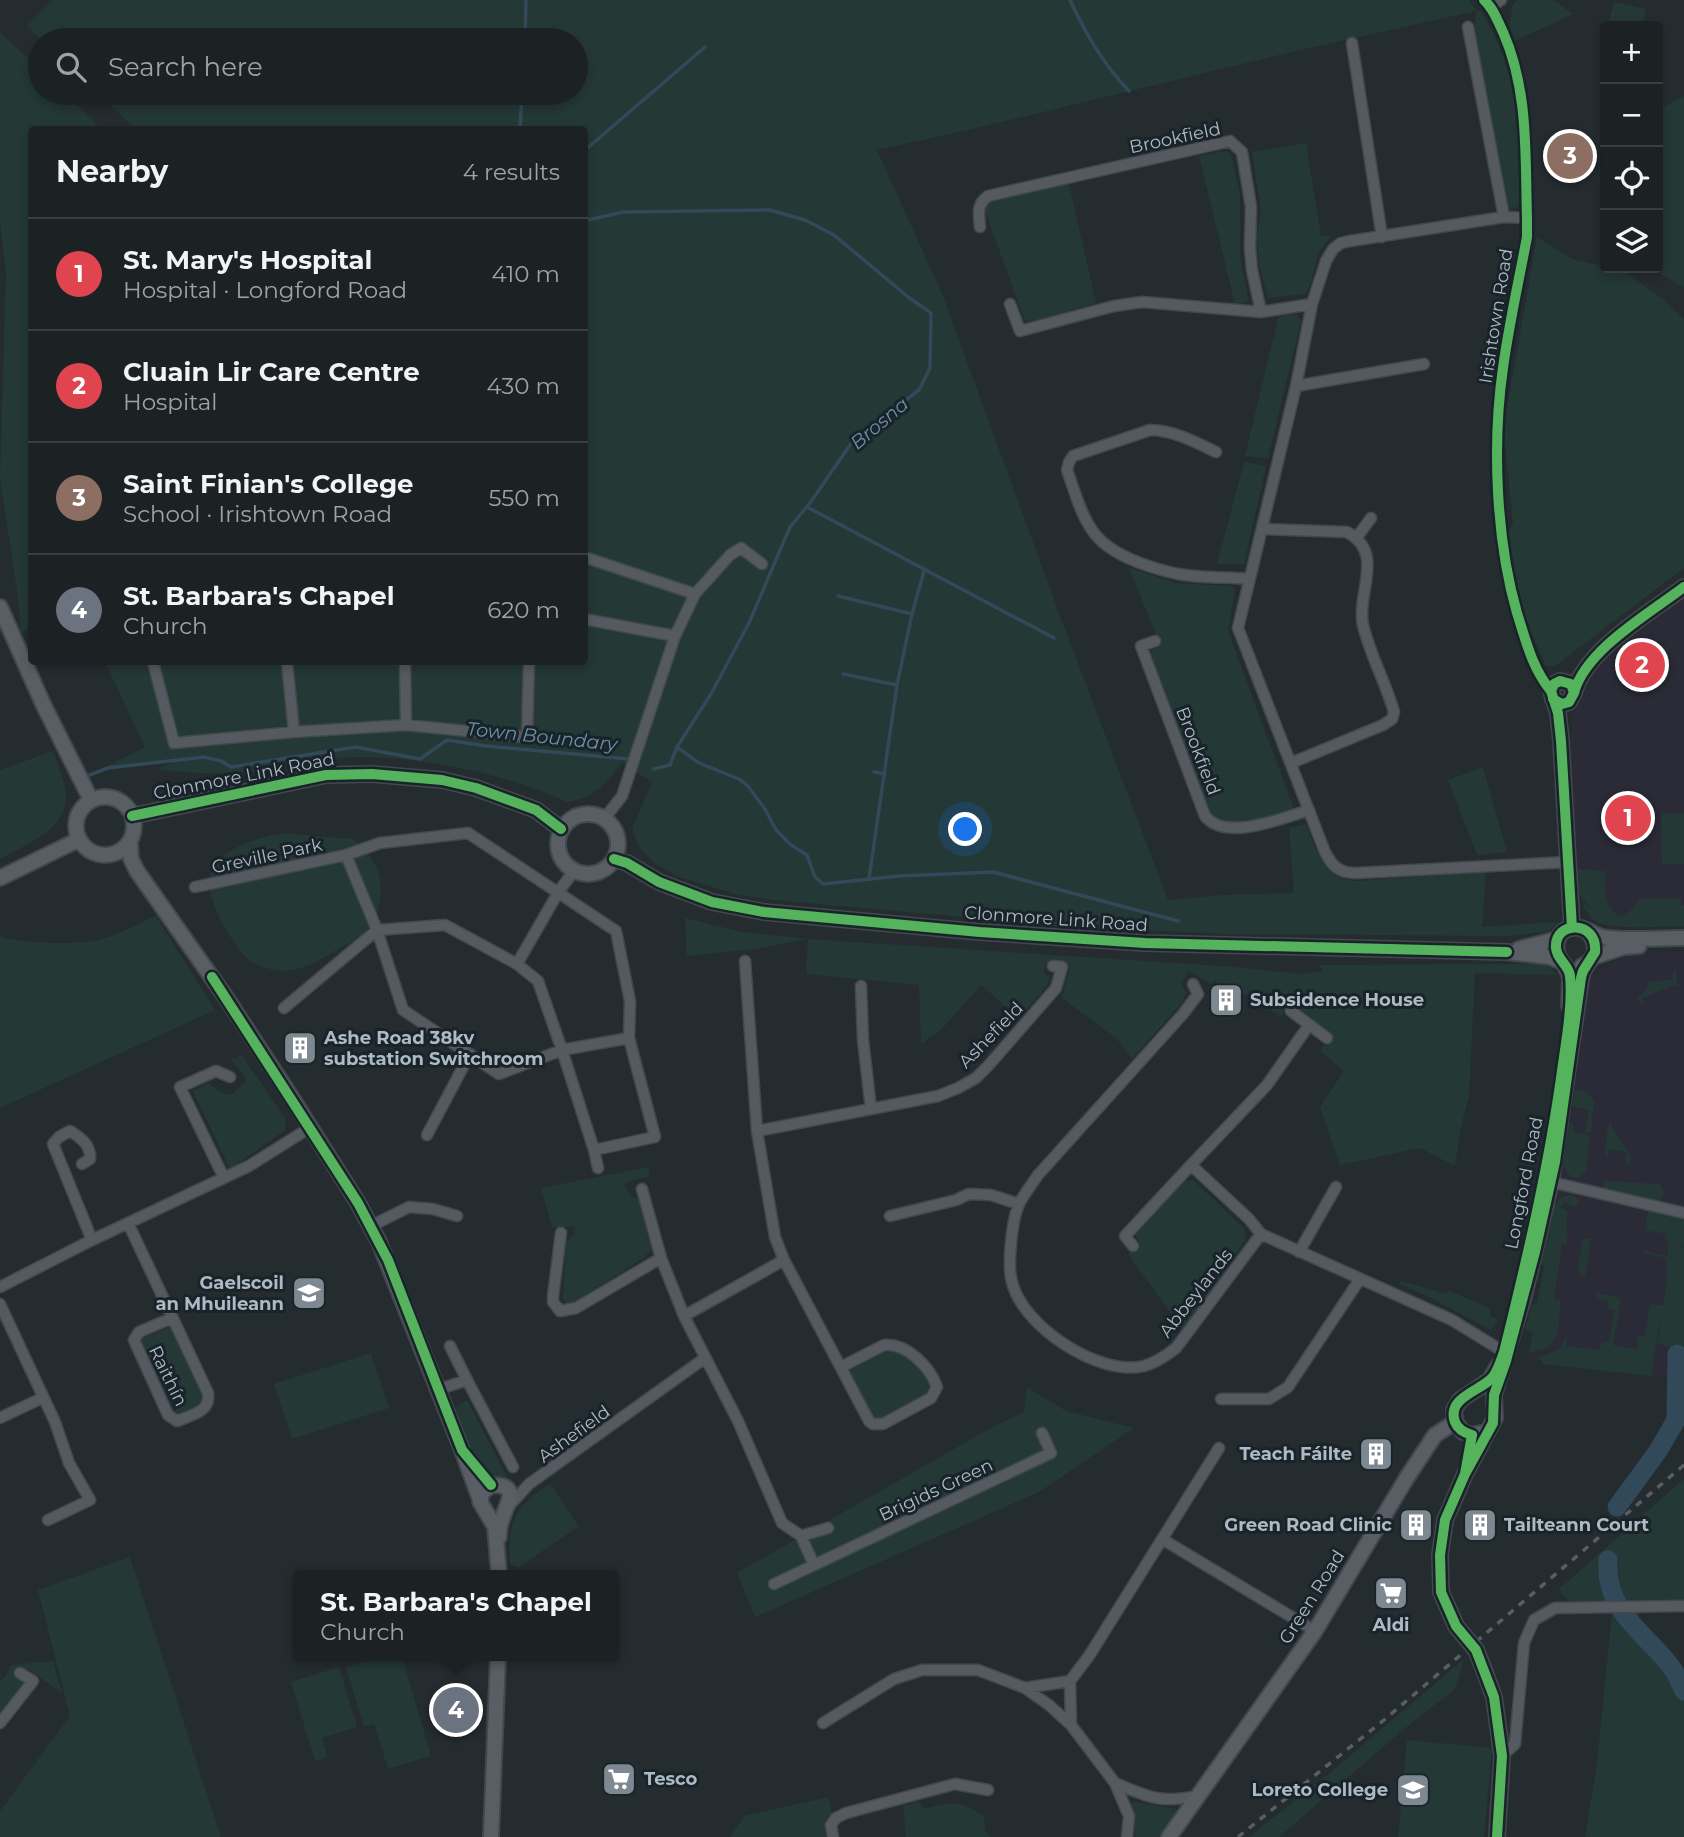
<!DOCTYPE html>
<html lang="en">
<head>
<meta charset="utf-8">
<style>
  :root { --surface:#1c2124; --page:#292e31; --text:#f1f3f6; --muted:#a0a3a6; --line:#3a3e41; --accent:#7d8890 }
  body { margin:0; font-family:Montserrat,sans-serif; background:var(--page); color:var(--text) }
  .controls { position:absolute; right:21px; top:21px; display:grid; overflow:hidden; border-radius:7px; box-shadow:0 4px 10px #0003 }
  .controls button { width:63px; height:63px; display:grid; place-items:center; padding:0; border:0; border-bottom:2px solid var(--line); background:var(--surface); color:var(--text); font:35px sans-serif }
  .you { position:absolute; left:966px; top:830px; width:24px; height:24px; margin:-18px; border:5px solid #fff; border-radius:50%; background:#1a73e8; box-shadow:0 0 0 10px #1a73e833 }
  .badge { display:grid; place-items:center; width:46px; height:46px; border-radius:50%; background:var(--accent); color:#fff; font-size:23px; font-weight:700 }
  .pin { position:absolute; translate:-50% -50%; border:4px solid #fff; box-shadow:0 2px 7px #0006 }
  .popup { position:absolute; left:293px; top:1570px; width:326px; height:91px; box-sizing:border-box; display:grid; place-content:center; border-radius:7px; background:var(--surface); filter:drop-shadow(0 2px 5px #0005); font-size:23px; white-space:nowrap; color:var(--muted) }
  .popup b { font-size:26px; color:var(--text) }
  .popup::after { content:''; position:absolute; left:50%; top:100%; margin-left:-14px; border:14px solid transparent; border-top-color:var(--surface) }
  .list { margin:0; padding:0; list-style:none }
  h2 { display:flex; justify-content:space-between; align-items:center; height:91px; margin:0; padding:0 28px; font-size:30px }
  h2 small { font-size:23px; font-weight:400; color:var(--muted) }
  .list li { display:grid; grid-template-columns:46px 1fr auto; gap:21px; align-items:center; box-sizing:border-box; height:112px; padding:0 28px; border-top:2px solid var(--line) }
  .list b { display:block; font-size:26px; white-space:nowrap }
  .list p { margin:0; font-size:23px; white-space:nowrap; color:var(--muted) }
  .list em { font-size:23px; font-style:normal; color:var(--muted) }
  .icon { flex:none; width:38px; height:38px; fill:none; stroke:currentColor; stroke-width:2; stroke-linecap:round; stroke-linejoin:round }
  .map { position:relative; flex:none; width:1684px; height:1837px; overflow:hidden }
  .search { position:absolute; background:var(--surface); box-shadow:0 4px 10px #0003; left:28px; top:28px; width:560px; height:77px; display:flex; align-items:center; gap:18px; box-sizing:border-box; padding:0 24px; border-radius:38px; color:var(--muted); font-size:26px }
  .panel { position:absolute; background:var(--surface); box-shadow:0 4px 10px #0003; left:28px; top:126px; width:560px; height:539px; border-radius:7px }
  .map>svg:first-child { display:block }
  .medical { fill:#2a2b36 }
  .green { fill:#243836 }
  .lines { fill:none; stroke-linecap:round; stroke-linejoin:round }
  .stream { stroke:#324959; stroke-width:3.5 }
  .river { stroke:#324959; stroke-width:19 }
  .street-casing { stroke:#42484b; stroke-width:13 }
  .secondary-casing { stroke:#42484b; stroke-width:18 }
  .street { stroke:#545a5f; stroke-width:10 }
  .secondary { stroke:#585e64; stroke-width:14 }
  .rail { stroke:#585e62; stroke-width:3.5; stroke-dasharray:7 7; stroke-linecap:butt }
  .secondary-bridge-casing { stroke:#42484b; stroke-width:18; stroke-linecap:butt }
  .secondary-bridge { stroke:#585e64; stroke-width:14 }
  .cycleway-casing { stroke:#19232a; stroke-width:15 }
  .cycleway { stroke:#56b35d; stroke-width:10 }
  .labels { text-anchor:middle; stroke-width:6; stroke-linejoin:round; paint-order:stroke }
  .street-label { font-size:18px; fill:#adb9c3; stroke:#19232a }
  .poi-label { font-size:18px; font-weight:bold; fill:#adb9c3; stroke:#19232a; text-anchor:start }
  .water-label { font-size:19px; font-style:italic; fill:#6e90a7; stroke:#19232a }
</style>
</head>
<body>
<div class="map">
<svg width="1684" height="1837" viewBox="0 0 1684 1837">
  <rect width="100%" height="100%" fill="#252c30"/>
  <path class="medical" d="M1684,598v328l-66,1 -24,-14 -16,-18 -8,-107 -1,-40 5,-35 18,-38 17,-20z
    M1684,952v400l-2,27 -140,-15v-4l-13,-1v-7l28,-149 33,-219 12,-16 29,-14z"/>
  <path class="green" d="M53,0h1416l7,11h5c39,64 39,120 41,193l-8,5 -8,-1 -4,-4 -27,-177 1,-16 -180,40 -315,76 -104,23 66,146 117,320 108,284 55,-5 71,-2 -5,-65 17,-4c10,25 18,57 51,57l129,-9 -4,55 75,-5 -8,9 -40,5 -281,-2 -154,-7 -300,-27 -35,-5 -66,-20v-2c-22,-9 -34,-22 -41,-44l20,-47 -30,-19c-16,20 -28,36 -55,39 -58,-28 -148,-46 -212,-45 -38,1 -74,12 -111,15 -28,3 -57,0 -85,-2l16,-10 -67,8 -21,8 58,-29 -40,-85h479v-532l-448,-1 -39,-36h479v-53h-535l-14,-14z
    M1518,0h36l19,14 -58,27 -6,-16 4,-21z
    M1614,2l32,7 -4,17h-34z
    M0,32l40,38v23h24l38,36 -70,1v497l-11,5 -3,-35 -18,-119 6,-205 -6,-50z
    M1684,96v192l-32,-20h6v-158z
    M1306,143l15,93 11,-1 -14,18 -7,30 -5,11 -38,4 -9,-33 -2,-30 4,-24 -9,-59z
    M1227,151l4,4 9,39v61l8,43 -1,4 -12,2 -36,-148z
    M1069,184l27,119 -60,17 -11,1 -41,-113 4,-6z
    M1537,237l35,22 52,12 40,29 20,19v249l-129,98h-9l-25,-56 -13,-78 5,-9 -8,-78v-26z
    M1288,314l9,1 4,6 -33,137 -23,-2 33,-138z
    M1244,462l22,4 -22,98h-27z
    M1129,568l47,15 56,3 3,4 -7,41 66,178c-21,6 -65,23 -83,6l-61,-162 10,-9z
    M53,751c5,15 13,32 13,48 -1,32 -42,46 -66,60v-89z
    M1483,767l24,85 -30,3 -29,-75z
    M1684,813v51h-22l-1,-50z
    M282,833l71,6c7,7 17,16 21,24 10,18 8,39 0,57 -8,15 -27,24 -41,32 -15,9 -32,19 -50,19 -8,1 -29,-6 -35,-12 -19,-20 -55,-73 -29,-99 16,-16 41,-22 63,-27z
    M1577,869l28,2c0,17 -2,39 17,45l7,-4 11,-13 41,-1v7h3v21c-21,0 -74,5 -89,-5 -6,-4 -10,-12 -13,-19l9,7 -12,-14z
    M156,916l59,94 -215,98v-172c18,8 80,9 99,4 19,-5 38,-16 57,-24z
    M685,918l57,14 67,7 426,28 66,7 22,-3 -4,-6 219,-1 13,4 6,7 -82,-2 -6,123 -9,35 -5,35 -35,-18 -80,17 -20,-58 24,-36 -24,-20 13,-16 -43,-33 -9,15 -28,-20 -29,-9 -9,-7 -4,3 -22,-13 -8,12 5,9 -3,9 -51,58 -15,-20 -55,-41 8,-32 -25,-3 -1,11 6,3 -4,10 -27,31 -38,-33 -40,45 -20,14 -2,-59 -113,-11 2,-35 -52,10 -69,7z
    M1676,971l2,18 -3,-4 -33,13 2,9 -7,-9 9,-8 3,-9 24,-1v-8z
    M242,1055l44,65 -1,10 -55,39 -37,-78 15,-8 14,10 9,2 14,-13v-6l-14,-16z
    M1574,1090l13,2 7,9 -3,32 -6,-1 4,-22 -16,-3z
    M1611,1121v4l20,31 -1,9 -5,-2 1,-11 -17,-3 -1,9 -3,-1 2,-26z
    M1569,1123l4,1 2,9 15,3 -4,35 -7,7 -8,-1 -8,-10z
    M649,1167v9l-25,7 7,13 8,4 13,50 -10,9 -71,45 -4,1 -4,-7 3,-56 8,-7 1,-8h-23l-11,-39z
    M1193,1180l51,48 2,11 -36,54 -28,35 -54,-73 11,-12 -3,-8 2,-5 46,-49z
    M1605,1181l54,3c5,5 6,8 3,15l-10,2 -48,-13z
    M1569,1195l7,2 3,6 -5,4 -9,-5 -4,5 7,5c-4,9 1,21 -1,33l-5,-1 -8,55 7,1c-3,26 1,51 -32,52l4,-19 -8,-4 7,-24 5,-2 7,-36 -3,-5 13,-57 8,-8z
    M1648,1210l36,7v29l-15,-9 15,10v105l-26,-9 3,-28 -10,61 -109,-12v-4l-7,-1 25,-10 6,-12 1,9 33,4 1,-7 8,-2 6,-31 -7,-2 1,-7 -12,-3v-5l19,3 5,4 -8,45 24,4 1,-13 7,1 5,-33 13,1 4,-26 -1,-21 -24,-5 3,-2 22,5 2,-14 -4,-1 1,-7 -21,-4z
    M1583,1238l8,1 -6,38 -8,-6z
    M1400,1281l47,13 1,-4 43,19 -2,6 9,4 -7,11 -60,-32 -32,-14z
    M170,1327l4,3 31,67 -3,7 -24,11 -36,-71v-5z
    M887,1350l17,2 28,33 -2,7 -53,29 -9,-7 -21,-42z
    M371,1353l18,55 -97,31 -18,-55z
    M1027,1387l39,24 68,17 -95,64 -284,125 -18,-44 259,-148 28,-13z
    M467,1400l42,81c-5,-1 -12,0 -17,-1 -25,-8 -30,-50 -36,-72z
    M1684,1479v124l-116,-2 -9,-12z
    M550,1484l29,42 -60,41 -9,-3c-3,-41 4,-58 40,-80z
    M130,1557l91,280h-221v-26l70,-95 -32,-126z
    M1639,1612l-1,14 34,34 12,20v157h-99l12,-73 15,-151z
    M386,1656h16l29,100 -43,13 -14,-45 -10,3 -18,-60z
    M1464,1659l-9,30 -51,40 -125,108h-30l82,-65z
    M53,1661l9,32 -34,-24 -13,4 9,9 -24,31v-32l6,-5 4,-11z
    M339,1667l18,60 -35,11 5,19 -12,4 -24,-79z
    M1407,1740l85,8 -8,89h-86z
    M828,1797l5,20 -8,3 1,17h-96l14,-21z
    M918,1802l7,7c27,-8 35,-9 59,7l1,14 6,7h-85l-3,-31z
    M1136,1802l41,7 1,3 -15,25h-27l-5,-30 1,-4z"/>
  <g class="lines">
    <path class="stream" d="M1070,0c16,34 33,64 59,91
      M525,40l1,-40
      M520,130l2,-37
      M584,151l121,-104
      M584,221l39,-9 147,-2 35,10 29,15 74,62 23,16 -1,55 -11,22 -67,52 -42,61 -20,24 -41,96 -38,71 -34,53 -7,18 -16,4
      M807,507l247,131
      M838,596l74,18
      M843,674l54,11
      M677,747l22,16 40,16 8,6 18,24 11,21 15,15 16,10 8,22 8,7 76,-8 94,-4 185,49
      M874,772l11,2
      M87,776l21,-8 96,-11 17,4 10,6 125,-20 64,12 27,-19 39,6 143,13
      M869,879l28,-194 15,-71 12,-43"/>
    <path class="river" d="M1617,1507l41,-56 18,-31 1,-66
      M1608,1560c-4,54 41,74 66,111 4,6 7,14 10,20"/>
    <g class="street-casing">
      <path id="street" d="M1484,0c10,9 13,20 19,32 26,59 22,123 24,186v19c-8,43 -18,87 -24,131 -11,76 -7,172 14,245 9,28 15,55 34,78
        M1491,7l10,-7
        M1468,27l36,190
        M1352,43l30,194
        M1527,218l-23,-1 -154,24 -9,2 -8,6 -7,12 -14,43 -16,82 -58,242 87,224c7,14 14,21 31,21l212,-11
        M980,227c-1,-14 -4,-22 8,-31l242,-55 12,11 9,55 -1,41 2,22 9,42
        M1010,304l10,27 94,-25 28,-4 119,10 51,-8
        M1296,386l128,-22
        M1216,452c-21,-10 -43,-22 -66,-22l-77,26 -4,6 -2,8c7,19 13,43 25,60 16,25 58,38 86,44 22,4 47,3 70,5
        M1262,529l85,3c39,21 9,61 16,93 7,30 23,58 31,87l-2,7 -9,6 -92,38
        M1357,537l14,-19
        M584,557l111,37
        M584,619l91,17
        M1155,641l-14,5 64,170c20,26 78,2 104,-6
        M153,662l21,81 120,-11
        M287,662l7,70 112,-7 -1,-63
        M406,725l121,12 2,-75
        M604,819l18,-23 53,-160 20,-42 35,-39 11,-7 21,16
        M468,833l148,98 14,70 -1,37 -67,12 -24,-69 -21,-17 -72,-39 -68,5 -31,-75 34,-12z
        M195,887l151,-32
        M517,964l42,-73 15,-20
        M1193,984l5,10 -15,20 -145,161c-6,9 -13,18 -18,27 -8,15 -13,63 -8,80 10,44 87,95 132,84 12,-3 23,-11 32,-18l85,-114 191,86 52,32
        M861,986l2,54 8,69
        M284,1008l93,-78 26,80 96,64 63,-24 32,100 61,-13 -26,-99
        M1291,1011l36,27
        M757,1131l181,-35 20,-8 18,-10 12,-12 68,-78 6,-21 -9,-1
        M427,1135l43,-81
        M594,1150l4,18
        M82,1164l8,-5c1,-14 -9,-21 -20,-28l-11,6 -6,7 39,96
        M224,1178l-44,-91 36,-16 14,6
        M1551,1182l133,31
        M642,1189l19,69 23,58 54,105 44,102 19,13 27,-8
        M890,1216l66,-16 13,-6 22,1 28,9
        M128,1223l80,170c3,19 -17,22 -31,28l-9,-6 -34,-75 5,-8 33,-14
        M371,1226l38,-19 24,2 24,7
        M561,1233l-8,63v6l7,9 16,-3 85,-50
        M1261,1234l-12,-15 -58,-54 76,-80 42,-60
        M1133,1246l-8,-10 66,-71
        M1299,1252l37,-65
        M784,1260l85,161 4,3h10l48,-26 6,-11c-7,-20 -30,-44 -53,-42l-43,22
        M0,1287l92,-47 157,-74 62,-39
        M0,1304l55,118 14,41 21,37 -42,20
        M684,1316l100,-56 -9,-23 -18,-106 -12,-170
        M450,1346l17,34
        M437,1390l30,-10 46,87
        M1221,1399h48l19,-12 72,-108
        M0,1418l42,-20
        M510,1505l19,-21 176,-126
        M1162,1539l153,92
        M814,1565l237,-112 -9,-20
        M774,1584l40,-19 -13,-29
        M1025,1688l45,-7
        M0,1723l33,-42 -13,-8
        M823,1723l71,-44 28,-9h56l47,18 24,17 22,20 44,58 14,33 -2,21
        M1071,1725l-1,-44 19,-25 130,-208
        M1502,1756l13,-12 9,-101 10,-23 21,-12 129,-2
        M1115,1783c35,15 47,21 86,12
        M833,1837l-2,-12 5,-7 10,-5 109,-29 33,6"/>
    </g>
    <g class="secondary-casing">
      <path id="secondary" d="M0,607l43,97 48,96
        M1574,693c11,-43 76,-80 110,-106
        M1553,699l9,5 7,-2 5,-9 -3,-9 -11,-3 -6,3 -3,7 7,22 3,28 11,187
        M76 826a29 29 0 1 1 58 0a29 29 0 1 1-58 0Z
        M558 844a30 30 0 1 1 60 0a30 30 0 1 1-60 0Z
        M132,816l194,-41 46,-1 70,6 34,8 60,22 25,19
        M130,841l1,18 6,12 90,128 63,96 68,108 21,39 83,208 20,55 13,22 4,48
        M614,859l13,4 32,19 53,20 52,10 216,20 165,11 362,9 43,5 12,5
        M0,878l78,-38
        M1519,949l38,-10
        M1593,957l31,-10 15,-1
        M1563,963c-10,-11 -10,-31 8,-35 11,-3 20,6 31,9 19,4 60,1 82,1
        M1564,964l6,12 -1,30
        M1582,966c16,-7 17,-22 5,-35
        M1486,1432l-14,3 -9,-3 -8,-10 -1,-12 6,-10 30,-20 8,-14
        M480,1502l2,-9 9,-8c31,-1 15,20 11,34 -2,5 -3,12 -3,18
        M1456,1626l-15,-34 -1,-37 5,-35 20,-46 30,-56 -1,-23 30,-99 27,-114 30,-202 2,-9 6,-9
        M1481,1662l13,35 8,59 -5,81
        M491,1837l7,-181
        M1169,1837l146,-206 91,-152 29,-44 20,-13"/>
    </g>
    <use href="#street" class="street"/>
    <use href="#secondary" class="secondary"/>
    <path class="rail" d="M1238,1837l146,-117 300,-255"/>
    <g class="secondary-bridge-casing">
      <path id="secondary-bridge" d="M1456,1626l20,24 5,12"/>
    </g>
    <use href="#secondary-bridge" class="secondary-bridge"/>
    <g class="cycleway-casing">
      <path id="cycleway" d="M1484,0c10,9 13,20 19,32 26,59 22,123 24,186v19c-8,43 -18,87 -24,131 -11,76 -7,172 14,245 9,28 15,55 34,78
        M1574,693c11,-43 76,-80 110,-106
        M1553,699l9,5 7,-2 5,-9 -3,-9 -11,-3 -6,3 -3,7 7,22 3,28 11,187
        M132,816l194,-41 46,-1 70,6 34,8 60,22 25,19
        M614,859l13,4 32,19 53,20 52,10 216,20 165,11 362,9
        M212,977l146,226 30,57 74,190 29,35
        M1465,1474l7,-39c-7,-2 -14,-5 -17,-13 -9,-24 25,-31 37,-44 6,-7 9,-18 12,-26 23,-93 45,-186 58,-281 4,-29 11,-67 8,-95 -1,-11 -13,-16 -14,-28 -2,-28 42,-28 39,4l-12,19 -2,7 -26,184 -20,90 -29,109 -12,34 -1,28 -28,51 -20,46 -5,35 1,37 15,34 20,24 18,47 8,59 -5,81"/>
    </g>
    <use href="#cycleway" class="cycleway"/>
  </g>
  <defs>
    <g id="building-square" transform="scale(1.75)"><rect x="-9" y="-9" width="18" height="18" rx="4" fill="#7d8890" stroke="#19232a"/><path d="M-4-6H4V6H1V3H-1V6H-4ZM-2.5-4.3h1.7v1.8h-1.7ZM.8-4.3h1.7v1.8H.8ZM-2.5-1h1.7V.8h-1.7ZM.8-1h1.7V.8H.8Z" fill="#fff"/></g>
    <g id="school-square" transform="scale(1.75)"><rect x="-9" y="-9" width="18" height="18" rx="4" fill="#7d8890" stroke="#19232a"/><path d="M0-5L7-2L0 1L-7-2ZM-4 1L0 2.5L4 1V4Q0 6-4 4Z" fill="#fff"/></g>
    <g id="supermarket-square" transform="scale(1.75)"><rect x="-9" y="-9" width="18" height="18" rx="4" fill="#7d8890" stroke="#19232a"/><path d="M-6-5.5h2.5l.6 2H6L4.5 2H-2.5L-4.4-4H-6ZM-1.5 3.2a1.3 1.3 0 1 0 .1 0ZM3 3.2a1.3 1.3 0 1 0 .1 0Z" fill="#fff"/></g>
  </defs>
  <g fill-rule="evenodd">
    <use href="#building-square" x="1226" y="1000"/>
    <use href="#building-square" x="300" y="1048"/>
    <use href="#school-square" x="309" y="1293"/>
    <use href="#building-square" x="1376" y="1454"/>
    <use href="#building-square" x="1416" y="1525"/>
    <use href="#building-square" x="1480" y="1525"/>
    <use href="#supermarket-square" x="1391" y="1593"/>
    <use href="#supermarket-square" x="619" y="1779"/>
    <use href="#school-square" x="1413" y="1790"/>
  </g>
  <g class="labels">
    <g class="street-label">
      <text transform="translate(1175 138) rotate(-12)" y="6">Brookfield</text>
      <text transform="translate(1496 316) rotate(-81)" y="6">Irishtown Road</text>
      <text transform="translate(1198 751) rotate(69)" y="6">Brookfield</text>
      <text transform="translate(244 776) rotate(-11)" y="6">Clonmore Link Road</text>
      <text transform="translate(267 856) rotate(-12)" y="6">Greville Park</text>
      <text transform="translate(1056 919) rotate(4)" y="6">Clonmore Link Road</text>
      <text transform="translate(991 1035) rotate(-46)" y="6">Ashefield</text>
      <text transform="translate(1524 1183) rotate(-79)" y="6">Longford Road</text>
      <text transform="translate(1196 1293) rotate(-52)" y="6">Abbeylands</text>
      <text transform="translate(168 1376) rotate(64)" y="6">Raithín</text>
      <text transform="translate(574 1434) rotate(-36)" y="6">Ashefield</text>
      <text transform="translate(936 1490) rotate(-25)" y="6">Brigids Green</text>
      <text transform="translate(1312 1597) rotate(-58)" y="6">Green Road</text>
    </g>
    <g class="poi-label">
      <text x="1250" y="1006">Subsidence House</text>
      <text x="324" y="1044">Ashe Road 38kv<tspan x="324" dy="21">substation Switchroom</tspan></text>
      <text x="284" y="1289" text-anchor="end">Gaelscoil<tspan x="284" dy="21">an Mhuileann</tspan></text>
      <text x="1352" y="1460" text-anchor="end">Teach Fáilte</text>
      <text x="1392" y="1531" text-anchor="end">Green Road Clinic</text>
      <text x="1504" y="1531">Tailteann Court</text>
      <text x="1391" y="1631" text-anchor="middle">Aldi</text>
      <text x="644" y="1785">Tesco</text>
      <text x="1388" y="1796" text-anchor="end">Loreto College</text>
    </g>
    <g class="water-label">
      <text transform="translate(879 423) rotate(-40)" y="7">Brosna</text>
      <text transform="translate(542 736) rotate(6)" y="7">Town Boundary</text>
    </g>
  </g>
</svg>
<div class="controls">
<button>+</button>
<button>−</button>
<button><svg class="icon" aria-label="locate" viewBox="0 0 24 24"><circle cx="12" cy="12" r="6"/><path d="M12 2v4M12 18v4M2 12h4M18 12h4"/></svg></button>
<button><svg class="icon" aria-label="layers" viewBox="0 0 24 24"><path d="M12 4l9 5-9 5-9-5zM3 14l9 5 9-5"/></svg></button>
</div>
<div class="you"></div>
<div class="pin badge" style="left:1628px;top:818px;background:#e0444e">1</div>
<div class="pin badge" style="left:1642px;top:665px;background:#e0444e">2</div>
<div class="pin badge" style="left:1570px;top:156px;background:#8d6e63">3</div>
<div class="pin badge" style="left:456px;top:1710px;background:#6b7280">4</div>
<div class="popup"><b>St. Barbara's Chapel</b>Church</div>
<div class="search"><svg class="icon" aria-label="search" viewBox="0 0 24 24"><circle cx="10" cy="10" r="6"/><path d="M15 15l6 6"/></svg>Search here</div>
<section class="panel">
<h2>Nearby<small>4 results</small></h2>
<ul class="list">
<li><span class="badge" style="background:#e0444e">1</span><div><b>St. Mary's Hospital</b><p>Hospital · Longford Road</p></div><em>410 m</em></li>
<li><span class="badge" style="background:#e0444e">2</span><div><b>Cluain Lir Care Centre</b><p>Hospital</p></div><em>430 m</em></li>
<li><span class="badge" style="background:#8d6e63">3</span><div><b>Saint Finian's College</b><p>School · Irishtown Road</p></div><em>550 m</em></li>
<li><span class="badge" style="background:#6b7280">4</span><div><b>St. Barbara's Chapel</b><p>Church</p></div><em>620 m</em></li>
</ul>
</section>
</div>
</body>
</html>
